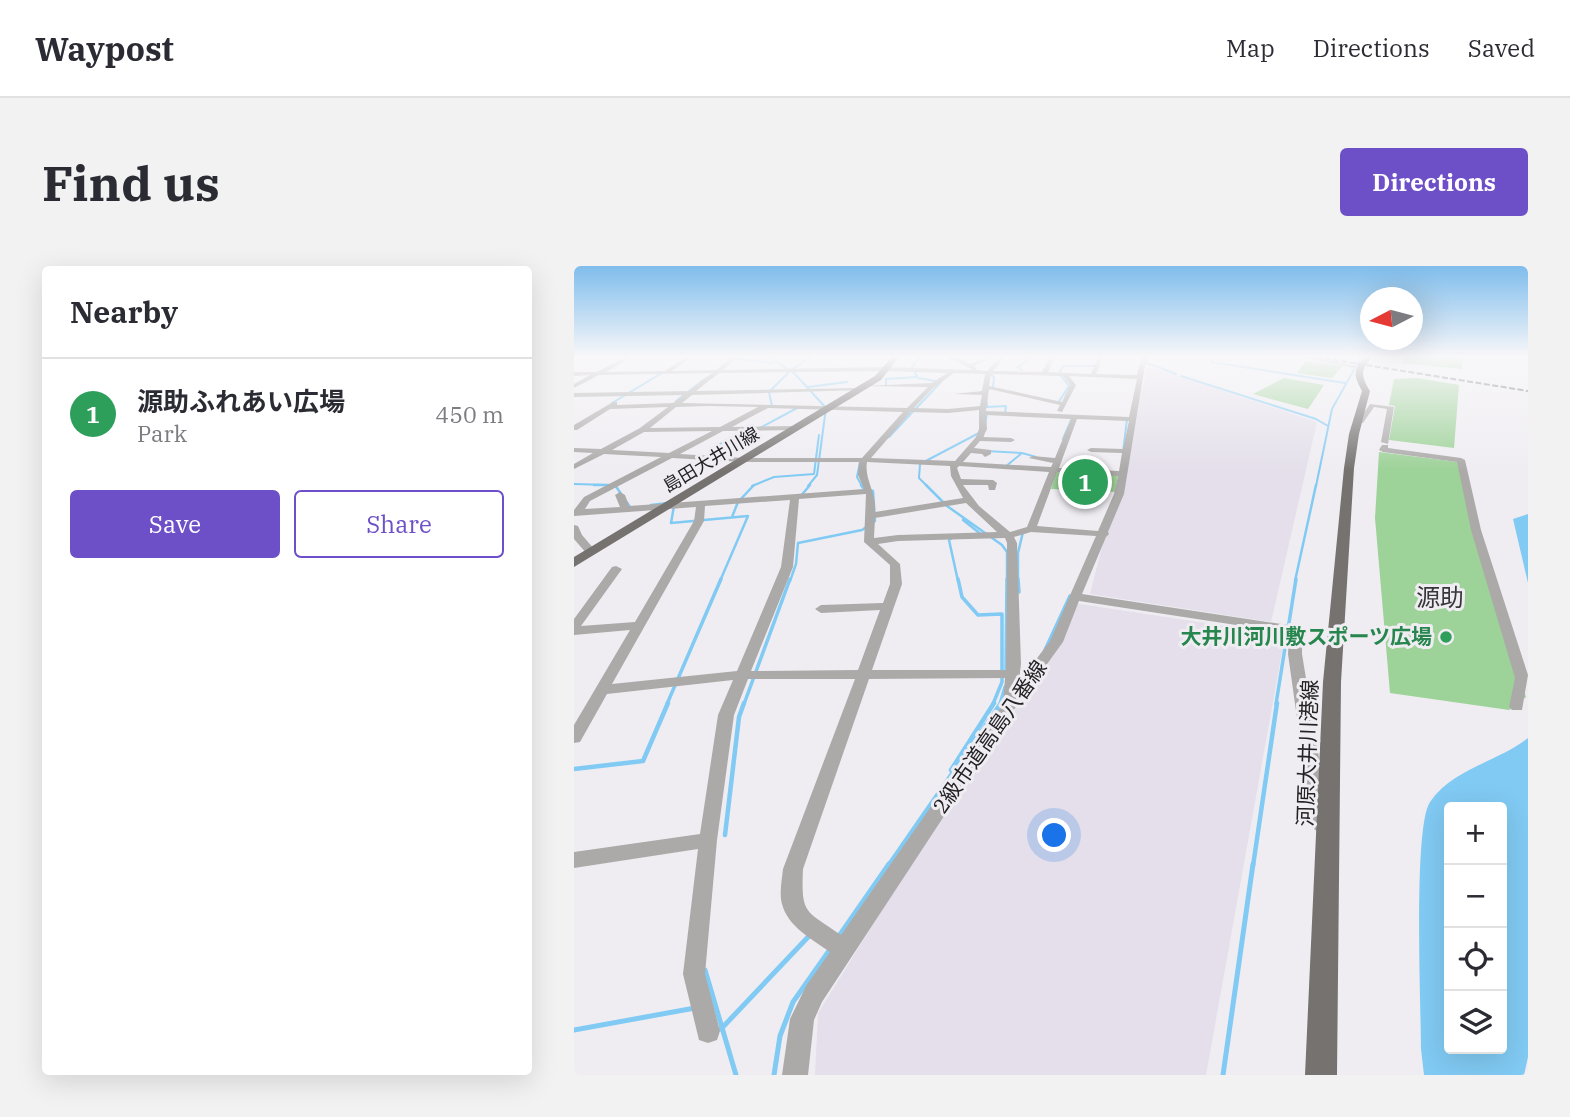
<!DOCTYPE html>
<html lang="en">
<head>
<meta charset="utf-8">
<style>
  :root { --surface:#fff; --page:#f2f2f3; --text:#2b2b33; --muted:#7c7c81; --line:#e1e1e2; --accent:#6d4fc8 }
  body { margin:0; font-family:"IBM Plex Serif","Noto Sans JP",serif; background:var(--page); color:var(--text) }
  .controls { position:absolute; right:21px; bottom:21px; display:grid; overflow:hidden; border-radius:7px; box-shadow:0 7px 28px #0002 }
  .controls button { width:63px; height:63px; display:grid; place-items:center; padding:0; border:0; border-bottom:2px solid var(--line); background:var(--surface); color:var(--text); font:35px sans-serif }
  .compass { position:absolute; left:786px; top:21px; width:63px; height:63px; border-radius:50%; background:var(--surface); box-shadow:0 7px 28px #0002; rotate:264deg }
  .you { position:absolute; left:481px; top:570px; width:24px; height:24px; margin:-18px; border:5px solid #fff; border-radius:50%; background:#1a73e8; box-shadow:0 0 0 10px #1a73e833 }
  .badge { display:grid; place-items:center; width:46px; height:46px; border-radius:50%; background:var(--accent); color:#fff; font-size:23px; font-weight:700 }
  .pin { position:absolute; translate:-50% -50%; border:4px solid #fff; box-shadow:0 2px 7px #0006 }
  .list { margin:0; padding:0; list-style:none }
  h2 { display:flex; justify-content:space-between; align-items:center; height:91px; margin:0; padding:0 28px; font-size:30px }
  h2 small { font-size:23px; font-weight:400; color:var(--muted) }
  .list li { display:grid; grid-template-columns:46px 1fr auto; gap:21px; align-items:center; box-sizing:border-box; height:112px; padding:0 28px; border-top:2px solid var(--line) }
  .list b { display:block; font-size:26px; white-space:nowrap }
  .list p { margin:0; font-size:23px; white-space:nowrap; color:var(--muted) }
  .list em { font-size:23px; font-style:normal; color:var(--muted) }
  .actions { display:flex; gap:14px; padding:21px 28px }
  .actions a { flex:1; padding:16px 0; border:2px solid var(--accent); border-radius:7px; text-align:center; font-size:24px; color:var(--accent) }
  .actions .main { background:var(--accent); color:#fff }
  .icon { flex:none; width:38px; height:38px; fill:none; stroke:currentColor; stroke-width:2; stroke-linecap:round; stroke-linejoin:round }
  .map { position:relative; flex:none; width:954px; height:809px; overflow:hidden; border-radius:7px }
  header { display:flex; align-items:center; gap:42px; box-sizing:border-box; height:98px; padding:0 35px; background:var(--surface); border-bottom:2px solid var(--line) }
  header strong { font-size:33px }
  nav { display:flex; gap:38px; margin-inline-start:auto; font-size:24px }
  .intro { display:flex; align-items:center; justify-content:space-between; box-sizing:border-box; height:168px; padding:0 42px }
  h1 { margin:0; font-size:49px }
  .button { padding:18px 32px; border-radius:7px; background:var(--accent); color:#fff; font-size:24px; font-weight:700 }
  main { display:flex; gap:42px; padding:0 42px }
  aside { flex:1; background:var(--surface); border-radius:7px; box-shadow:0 7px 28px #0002 }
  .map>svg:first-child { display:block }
  .built { fill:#e4dfea }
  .green { fill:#9dd298 }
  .water { fill:#81caf3; fill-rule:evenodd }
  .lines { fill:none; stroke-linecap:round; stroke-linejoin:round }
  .stream-far4 { stroke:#81caf3; stroke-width:2 }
  .stream-far3 { stroke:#81caf3; stroke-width:2.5 }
  .stream-far2 { stroke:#81caf3; stroke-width:3.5 }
  .stream-far1 { stroke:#81caf3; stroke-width:4.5 }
  .stream { stroke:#81caf3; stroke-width:5 }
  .minor { fill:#acaaa9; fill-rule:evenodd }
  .major { fill:#757270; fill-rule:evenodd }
  .rail { stroke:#626063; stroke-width:2; stroke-dasharray:6 2.5; stroke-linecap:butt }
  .leisure-dot { fill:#2e9e5b; stroke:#efedf2; stroke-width:2.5 }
  .labels { text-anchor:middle; stroke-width:6; stroke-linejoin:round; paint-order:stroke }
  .far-street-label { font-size:18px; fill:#222123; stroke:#efedf2 }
  .leisure-label { font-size:21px; font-weight:bold; fill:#27864d; stroke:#efedf2; text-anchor:end }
  .street-label { font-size:21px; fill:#222123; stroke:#efedf2 }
  .quarter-label { font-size:24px; fill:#373639; stroke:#efedf2 }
</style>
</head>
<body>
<header>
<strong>Waypost</strong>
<nav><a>Map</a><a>Directions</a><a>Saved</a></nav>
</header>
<div class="intro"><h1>Find us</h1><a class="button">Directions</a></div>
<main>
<aside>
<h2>Nearby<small></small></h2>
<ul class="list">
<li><span class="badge" style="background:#2e9e5b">1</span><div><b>源助ふれあい広場</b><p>Park</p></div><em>450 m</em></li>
</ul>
<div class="actions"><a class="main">Save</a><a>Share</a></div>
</aside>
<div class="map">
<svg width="954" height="809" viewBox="0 0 954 809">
  <rect width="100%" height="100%" fill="#efedf2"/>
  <path class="built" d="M574,100l169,56 -46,200 -181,-28z
    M499,337l212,32 -79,440h-391l3,-62z"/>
  <path class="green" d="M830,91h58v12l-61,-6z
    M732,95l36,5 -10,12 -35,-5z
    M710,112l40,7 -16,24 -55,-15z
    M843,112l42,7 -5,63 -65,-8 6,-34 -6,-1 5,-26z
    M805,186l79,10 15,71 53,164 -17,13 -119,-17 -15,-175z
    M482,206l62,3 -3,17 -64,-3z"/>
  <path class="water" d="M954,248v69l-15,-64z
    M954,472v319l-4,18h-100l-3,-26c0,-41 -8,-222 9,-247 22,-33 70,-41 98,-64zM875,541h53v242h-53z"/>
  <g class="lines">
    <path class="stream-far4" d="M165,91l-2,2 36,4
      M195,91l26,17 31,34 -9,67 -9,11
      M374,91l10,5
      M640,91l-3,5 134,21
      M567,95l2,-4
      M573,97l29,11
      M448,104l-4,-3 14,-10
      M415,107l5,4 -1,10 -4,2
      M607,110l135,43 12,7
      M312,119v-6l31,-2
      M234,121l39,-5
      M102,135l30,-23
      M38,137l50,-30
      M413,137v4l19,-1 -1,7
      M484,137l11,-17 -10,-13 4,-7h32
      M198,140l-3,-14 21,-21 21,-14
      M186,162l39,-21
      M409,170l4,-22
      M315,171l52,-55 -23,-4 -6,-11 8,-10
      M489,173l9,-21
      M144,179l33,-16
      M412,185l36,2
      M549,186l4,-33
      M286,196l-3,15 5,9
      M431,201l17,-14 14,4
      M0,218l35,1
      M178,220l22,-9 40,-3 5,-39
      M353,220l-8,-8 1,-14 59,-31
      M742,220l16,-77 29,-52"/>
    <path class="stream-far3" d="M20,219h15
      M41,219l15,22
      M352,219l21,21 55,39 5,7v29
      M226,231l10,-12
      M77,239l17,-2
      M100,240l-3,17 77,-7 -28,65
      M158,251l6,-15 16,-17
      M390,252l-1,2 19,15
      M377,273l-2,1 9,41
      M216,315l6,-17 2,-21 64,-13 13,-9 -2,-30 -10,-3 -2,-3
      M444,315v-28l5,-21
      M721,315l21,-96"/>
    <path class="stream-far2" d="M384,313l4,18 16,18 24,-1v68l-9,22
      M444,313l1,13
      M471,384l25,-54
      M432,403l1,-90
      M93,438l54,-125
      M170,438l46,-125
      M426,438l5,-17
      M702,438l20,-125"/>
    <path class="stream-far1" d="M0,503l69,-8 25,-58
      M377,504l43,-67
      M151,569l14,-118 5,-14
      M314,600l113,-163
      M679,600l24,-163"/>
    <path class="stream" d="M265,670l50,-72
      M131,704l31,105
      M147,763l88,-93
      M0,764l121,-22
      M200,809l6,-39 13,-34 38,-54
      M649,809l30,-211"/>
    <path class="minor" d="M51,91h7l-26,15 59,-1 21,-14h6l-20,14 44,-1 16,-13h6l-15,13 163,-3 87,3 -24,-13h7l14,7 16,-7h8l-20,9 3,4 10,1 13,-14h5l-12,14 49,1 8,-15h5l-7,15 43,2 7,-17h5l-7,17 41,1 2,-10 6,-8h5l-5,8 -21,129 -16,38 1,2 -3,3 -24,57 219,33 1,3v24l28,171 -3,5 -6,2 -6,-2 -3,-5 -24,-171 1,-21 -210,-32 -16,41 -48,66 -193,294 -8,18 -6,55h-26l8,-56 16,-33 24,-34c-18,-13 -42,-25 -48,-48 -3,-10 0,-25 1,-35l72,-190h-107l-14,36 -17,125 -12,134 15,57 -3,9 -9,3 -9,-3 -16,-66 15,-125 -124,19v-16l126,-18 18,-119 15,-35 -126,14 -27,48 -6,1v-18l56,-95 -56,5v-16l38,-52 4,-1 6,3 -41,57 54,-4 59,-101 2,-14 -122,9v-6l10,-13 77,-40 -57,-3 -30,15v-5l19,-11 -19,-1v-4l27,1 39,-21 28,-21 -58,2 -33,21h-3v-5l39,-23h4v3l56,-2 11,-8 -110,2v-4l115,-2 23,-18 -113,2 -25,13v-4l16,-9 -16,1v-4h23zM312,105l61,2 -15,10 -71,3 67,1 -21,21 -225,-5 10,-8 170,-5 -3,-2 -163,3 23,-18zM380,107l31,1 -3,17 -28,3 28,1 -2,11 -32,3 -34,-1 18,-19zM417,108l72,2 7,9 -8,17 -73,-16zM495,110l68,3 -8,38 -143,-6 3,-22 71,16 -3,6 5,1 14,-27zM135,140l49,1 -38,20 -70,1 26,-21zM194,142l135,4 -41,46h-118l-64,-4 43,-23 75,-1 -3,-4 -63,1zM405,144v19l-3,8 -21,24 -84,-3 40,-46 37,1zM412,149l85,4 -16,39 -22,-2 -4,2 24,5 -2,4 -88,-5 8,-9 11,1 3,3 6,-3v-4l-17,-2 6,-7 31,1 4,-2 -4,-2 -28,-1 4,-8zM503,153l52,2 -6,28 -32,-1 -4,2 4,2 31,1 -3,18 -60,-3zM138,165l-43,22 -57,-3 32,-18zM98,192l72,4h115l-1,13 6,14 -235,17 -4,-11 -5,-3 -5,3 5,12 -35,2 5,-8zM293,196l83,4 1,10 12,22 -88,14c2,-20 -11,-32 -8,-50zM385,200l90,6 -22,55 -17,5 -31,-26 -16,-21h25l1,5h6l2,-7 -4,-3 -32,-1 -4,-11zM483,206l61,4 -4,18 -16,37 -61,-5zM292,228l-2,48 26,23v19l-7,19 -62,2 -6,4 6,4 59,-3 -22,60 -107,1 42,-104 6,-68zM216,234l-9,67 -44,104 -125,13 92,-163 1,-15zM392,237l31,29 -99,3 -24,3 1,-20zM457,266l65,4 -46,105 -31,41 2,-18 -4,-121 -3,-6zM431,272l2,5 -1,127h-134l30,-86 -2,-20 -22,-20 20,-3zM431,412l-2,26 -162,231c-36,-25 -40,-20 -38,-66l66,-190z
      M726,91h13l43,9 -3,2z
      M796,138l24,3 -6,37 -7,-2 6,-33 -13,-2 -11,16 -9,-1 5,-2z
      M808,179h6v3l73,10 4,2 16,70 47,145 -6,35h-10l-3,-3 6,-29 -44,-148 -14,-68 -74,-10 -4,-2z
      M0,259l4,1 4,9 13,15v4h-8l-13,-15z"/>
    <path class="major" d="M318,91h7l-18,23 -307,187v-10l301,-181z
      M791,91h7c-12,14 -11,19 -2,34l-11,43 -5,34 -13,214 -4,393h-32l18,-393 21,-214 5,-34 13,-43c-8,-15 -10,-21 3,-34z"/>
    <path class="rail" d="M742,91l212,34"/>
  </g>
  <linearGradient id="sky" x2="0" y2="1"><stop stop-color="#7fbdec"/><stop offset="0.44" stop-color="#f8f7f9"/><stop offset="1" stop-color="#f8f7f9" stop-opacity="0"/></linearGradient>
  <rect width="954" height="205" fill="url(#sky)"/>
  <circle class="leisure-dot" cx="872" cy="371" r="7"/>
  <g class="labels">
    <g class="far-street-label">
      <text transform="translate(137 194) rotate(-31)" y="6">島田大井川線</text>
    </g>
    <g class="leisure-label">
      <text x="858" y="378">大井川河川敷スポーツ広場</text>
    </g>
    <g class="street-label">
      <text transform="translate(416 471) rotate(-55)" y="7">2級市道高島八番線</text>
      <text transform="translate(734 487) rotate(-88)" y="7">河原大井川港線</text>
    </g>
    <g class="quarter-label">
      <text x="866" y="340">源助</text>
    </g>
  </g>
</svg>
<div class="controls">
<button>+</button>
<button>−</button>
<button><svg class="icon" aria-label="locate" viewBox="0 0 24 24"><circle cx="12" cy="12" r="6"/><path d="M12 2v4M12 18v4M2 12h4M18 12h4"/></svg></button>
<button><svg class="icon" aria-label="layers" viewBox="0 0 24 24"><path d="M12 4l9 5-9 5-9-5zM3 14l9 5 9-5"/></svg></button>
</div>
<svg class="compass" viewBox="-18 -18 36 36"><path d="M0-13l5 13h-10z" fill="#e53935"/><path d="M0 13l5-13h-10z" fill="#7c7c81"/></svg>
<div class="you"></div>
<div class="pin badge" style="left:511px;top:216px;background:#2e9e5b">1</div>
</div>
</main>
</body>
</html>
